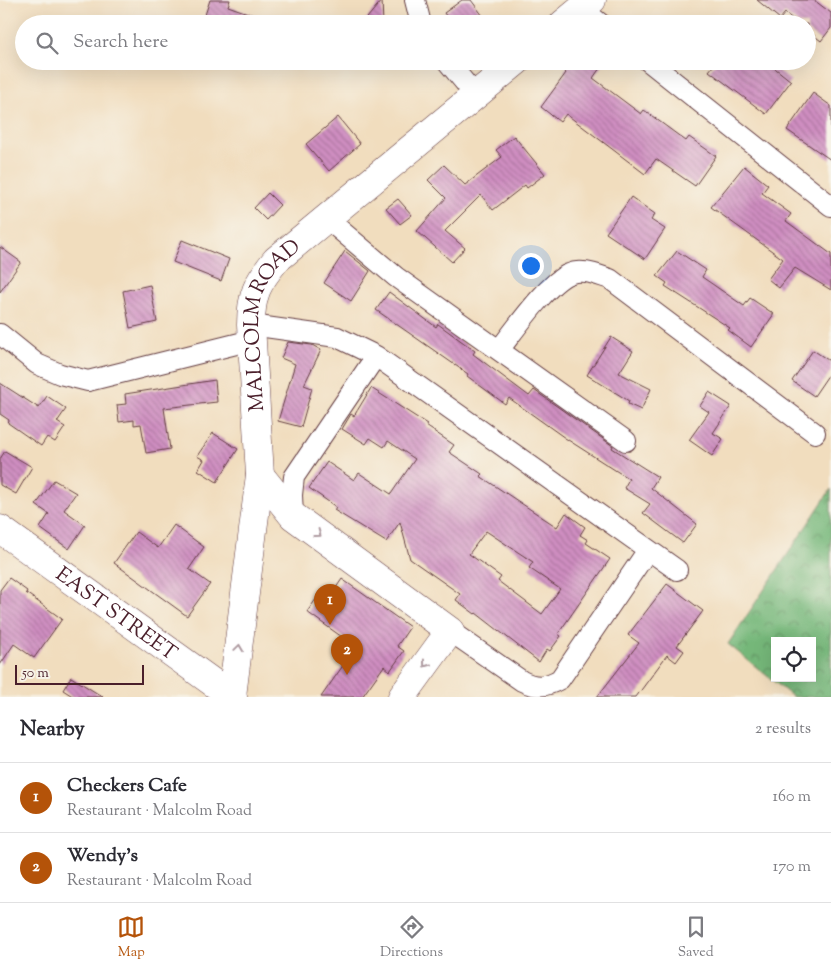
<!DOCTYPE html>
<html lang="en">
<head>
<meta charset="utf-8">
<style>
  :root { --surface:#fff; --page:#f2f2f3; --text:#2b2b33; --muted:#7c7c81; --line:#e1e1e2; --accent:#b45309 }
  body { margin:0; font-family:"Sorts Mill Goudy",serif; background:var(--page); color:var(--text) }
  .controls { position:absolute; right:15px; bottom:15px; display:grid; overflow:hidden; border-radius:0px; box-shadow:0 5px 20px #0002 }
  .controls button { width:45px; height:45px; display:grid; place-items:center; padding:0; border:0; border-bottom:1px solid var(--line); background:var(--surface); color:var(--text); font:25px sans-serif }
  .scale { position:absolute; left:15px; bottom:12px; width:129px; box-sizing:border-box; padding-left:5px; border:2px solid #4a1f2b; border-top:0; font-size:14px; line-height:18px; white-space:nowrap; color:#4a1f2b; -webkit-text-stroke:4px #f7f3e8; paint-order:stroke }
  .you { position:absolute; left:530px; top:265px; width:18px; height:18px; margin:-12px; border:4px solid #fff; border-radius:50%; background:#1a73e8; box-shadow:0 0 0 8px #1a73e833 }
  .badge { display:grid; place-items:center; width:32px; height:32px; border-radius:50%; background:var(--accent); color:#fff; font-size:16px; font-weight:700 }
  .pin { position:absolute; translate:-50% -41px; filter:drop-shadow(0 1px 2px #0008) }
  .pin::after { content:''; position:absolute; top:26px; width:18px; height:15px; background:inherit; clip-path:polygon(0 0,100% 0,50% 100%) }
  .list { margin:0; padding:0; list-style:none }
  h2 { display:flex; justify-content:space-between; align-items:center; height:65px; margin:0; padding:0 20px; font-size:21px }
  h2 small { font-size:16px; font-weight:400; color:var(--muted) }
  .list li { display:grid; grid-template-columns:32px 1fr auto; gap:15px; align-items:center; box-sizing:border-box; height:70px; padding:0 20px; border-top:1px solid var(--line) }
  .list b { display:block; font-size:19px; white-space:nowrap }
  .list p { margin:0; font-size:16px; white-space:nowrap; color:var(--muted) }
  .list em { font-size:16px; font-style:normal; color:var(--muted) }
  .icon { flex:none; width:28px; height:28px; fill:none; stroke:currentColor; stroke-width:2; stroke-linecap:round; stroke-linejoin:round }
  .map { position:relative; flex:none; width:831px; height:697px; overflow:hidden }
  .search { position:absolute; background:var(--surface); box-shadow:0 5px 20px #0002; left:15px; right:15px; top:15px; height:55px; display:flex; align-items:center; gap:12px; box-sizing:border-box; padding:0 18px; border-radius:28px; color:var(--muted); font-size:19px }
  .sheet { height:205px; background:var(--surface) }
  nav { display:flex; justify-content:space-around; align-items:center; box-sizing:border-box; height:70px; border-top:1px solid var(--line); background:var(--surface); font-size:14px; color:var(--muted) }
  nav a { display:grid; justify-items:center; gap:2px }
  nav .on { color:var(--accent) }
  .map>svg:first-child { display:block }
  .forest { fill:url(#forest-crowns); stroke:#606b52; fill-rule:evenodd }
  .building { fill:url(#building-back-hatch); fill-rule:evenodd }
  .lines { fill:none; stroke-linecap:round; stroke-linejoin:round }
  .street-casing { stroke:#633c41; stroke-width:22 }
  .secondary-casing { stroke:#633c41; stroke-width:29 }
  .street { stroke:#fff; stroke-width:20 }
  .secondary { stroke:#fff; stroke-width:28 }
  .oneway { stroke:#ae9aa0 }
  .labels { text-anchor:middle; stroke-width:4; stroke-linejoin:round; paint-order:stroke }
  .street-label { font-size:21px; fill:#4a1f2b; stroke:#f7f3e8 }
</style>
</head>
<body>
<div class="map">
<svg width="831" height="697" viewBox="0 0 831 697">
  <defs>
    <pattern id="forest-crowns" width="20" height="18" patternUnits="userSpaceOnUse" patternTransform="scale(1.25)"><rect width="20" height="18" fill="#75b779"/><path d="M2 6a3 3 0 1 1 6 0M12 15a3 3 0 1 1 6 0" fill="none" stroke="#629463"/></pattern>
    <pattern id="building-back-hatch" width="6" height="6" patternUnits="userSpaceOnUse" patternTransform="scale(1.25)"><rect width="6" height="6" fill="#cf8ec1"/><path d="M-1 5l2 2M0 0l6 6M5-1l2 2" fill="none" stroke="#aa739d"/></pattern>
  </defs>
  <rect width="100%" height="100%" fill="#f7f3e8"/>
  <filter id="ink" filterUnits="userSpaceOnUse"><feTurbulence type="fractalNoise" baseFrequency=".02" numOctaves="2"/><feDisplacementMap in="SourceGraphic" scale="10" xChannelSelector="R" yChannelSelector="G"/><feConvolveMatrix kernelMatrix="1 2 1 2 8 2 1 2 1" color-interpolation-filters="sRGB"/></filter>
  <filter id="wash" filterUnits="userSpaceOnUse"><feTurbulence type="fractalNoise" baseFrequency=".0096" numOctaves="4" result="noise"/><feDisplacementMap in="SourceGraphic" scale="20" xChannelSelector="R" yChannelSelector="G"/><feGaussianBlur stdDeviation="1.12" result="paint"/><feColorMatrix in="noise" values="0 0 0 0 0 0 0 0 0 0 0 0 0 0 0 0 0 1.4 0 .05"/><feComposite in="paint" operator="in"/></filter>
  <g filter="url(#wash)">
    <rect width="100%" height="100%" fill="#f1ddbe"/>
    <path class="forest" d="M831,489v208h-38l-65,-53zM775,641h37v37h-37z"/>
    <g id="blocks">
      <path class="building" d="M210,0h20l-2,6 45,16v2h-63l-7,-3z
        M382,0l1,24h-21z
        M462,0h9l18,24h-37l-8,-11z
        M757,0h57l17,13v15l-10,13 -14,-11v-6h-8l-14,-11 -5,6z
        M571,61h34l-12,17 48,36 3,-4 42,31 3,-4 27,19 -21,30 -39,-27 -11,15 -79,-60 -6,8 -19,-15 25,-34 -2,-2z
        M717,61h49l25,20 -25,33 -57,-43z
        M813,93l18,13v54l-44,-30z
        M338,117l22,27 -31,27 -23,-27z
        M514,136l31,38 -18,14 -2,-3 -32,25 -12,-15 -36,36 20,17 -13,14 -35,-31 29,-33 -18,-18 16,-15 21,20 37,-28 -6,-7z
        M744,166l24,19 -6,8 29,21 -5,7 45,33v36l-36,-22 -16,20 -11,-9 15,-20 -72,-52z
        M268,193l12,12 -14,15 -12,-12z
        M631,197l24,17 -4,6 14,9 -20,30 -39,-26z
        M398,199l14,16 -12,9 -14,-16z
        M182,240l47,19 -8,22 -48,-19z
        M0,247l21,15 -21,30z
        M345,251l25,20 -19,30 -27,-18z
        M677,251l29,19 -4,7 42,29 6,-8 24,16 -23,33 -23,-17 2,-2 -65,-42 2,-3 -10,-7z
        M150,285l7,37 -27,6 -7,-37z
        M389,292l47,35 2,-3 37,27 -2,3 56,42 5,-6 79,56 -1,2 46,29 -7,11 46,36 -14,19 -40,-30 7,-9 -26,-16 5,-9 -64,-41 -56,-40 -4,6 -38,-28 1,-2 -92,-64z
        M611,337l22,14 -14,22 32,16 -10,21 -13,-6 1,-3 -42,-26z
        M288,342l24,3 9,5 -17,35 8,3 -11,39 -23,-6 17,-57 -14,-6z
        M813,350l18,12v9l-17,25 -22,-15z
        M215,380l2,22 -53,6 6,41 -24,4 -5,-29 -7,1v-5l-15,2 -2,-17 9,-1 -1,-10z
        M0,383l39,25 8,-12 19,13 -9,13 8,5 -10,15 -8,-5 -6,9 -33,-23 1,-3 -9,-6z
        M371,388l56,36 -1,2 28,19 -5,7 33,22 -2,2 77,51 9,-14 19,14 -5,8 8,5 -2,3 24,16 -52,75 3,2 -11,15 -3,-2 -8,13 -63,-49 -1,1 -19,-14 4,-6 -50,-35 -10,-37 -14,20 -52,-32 2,-3 -27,-19 18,-26 27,18 5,-7 32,21 24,-35 -27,-18 -4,6 -14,-9 -4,6 -24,-15 9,-15 3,2zM486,531l47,31 -4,6 31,21 -18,25 -44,-33 3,-4 -32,-23z
        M709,392l22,14 -18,27 10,6 -11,17 -23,-16 20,-28 -9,-6z
        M213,433l25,16 -21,33 -19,-12 6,-10 -7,-4z
        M5,451l27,16 -16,27 -16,-9v-26z
        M54,480l22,13 -12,17 21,15 -16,24 -29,-21 9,-14 -13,-9z
        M174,525l30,22 -15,22 21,15 -23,32 -73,-53 22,-31 22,16z
        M9,578l18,13 -1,2 36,26 -28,39 -20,-14 -14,21v-75z
        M342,579l68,48 -13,19 7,5 -14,20 -6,-5 -22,31h-41l35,-50 -49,-35 14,-20 8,6z
        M667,584l36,27 -26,35 7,5 -8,11 -9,-7 -31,42h-39l42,-54 -11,-8z
        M71,677l32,20h-29l-11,-7z"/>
    </g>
  </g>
  <g filter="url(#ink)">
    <use href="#blocks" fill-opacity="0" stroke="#633c41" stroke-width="1"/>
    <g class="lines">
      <g class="street-casing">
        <path id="street" d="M415,0l6,24
          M581,8l20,16
          M447,61l29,35
          M648,61l183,145
          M326,218l70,59 230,164
          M251,325l86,12 39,19 301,214
          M0,334l37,30 23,10 28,7 164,-41
          M499,350c15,-19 49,-68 70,-76 13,-6 28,1 41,5l205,154
          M293,516l-1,-21 2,-18 82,-121
          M450,631l72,50c14,7 24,6 38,-2l88,-129"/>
      </g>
      <g class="secondary-casing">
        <g id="secondary">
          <path d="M563,24l29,-24"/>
          <path d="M260,475l33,41 157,115 -48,66"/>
          <path id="s1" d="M0,529l233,168"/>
          <path id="s2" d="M232,696l28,-221 -9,-150c0,-30 6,-42 25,-65l241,-199"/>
        </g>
      </g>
      <use href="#street" class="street"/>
      <use href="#secondary" class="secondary"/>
    </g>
    <defs><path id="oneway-chevron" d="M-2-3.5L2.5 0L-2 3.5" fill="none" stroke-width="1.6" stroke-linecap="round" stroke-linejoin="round" transform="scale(1.25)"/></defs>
    <g class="oneway">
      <use href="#oneway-chevron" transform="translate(318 534) rotate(36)"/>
      <use href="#oneway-chevron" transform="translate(239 648) rotate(-82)"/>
      <use href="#oneway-chevron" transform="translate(426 664) rotate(126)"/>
    </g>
  </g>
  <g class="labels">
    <g class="street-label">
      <text dy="7" stroke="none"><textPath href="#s2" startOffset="379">MALCOLM ROAD</textPath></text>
      <text dy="7" stroke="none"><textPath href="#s1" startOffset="144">EAST STREET</textPath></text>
    </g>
  </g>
</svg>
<div class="controls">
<button><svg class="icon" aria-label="locate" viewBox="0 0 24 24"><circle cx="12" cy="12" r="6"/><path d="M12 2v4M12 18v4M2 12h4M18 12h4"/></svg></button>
</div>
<div class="scale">50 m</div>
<div class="you"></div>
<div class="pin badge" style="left:330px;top:625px">1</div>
<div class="pin badge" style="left:347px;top:675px">2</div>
<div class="search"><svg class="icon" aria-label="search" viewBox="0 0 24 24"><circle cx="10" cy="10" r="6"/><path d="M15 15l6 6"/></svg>Search here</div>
</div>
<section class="sheet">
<h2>Nearby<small>2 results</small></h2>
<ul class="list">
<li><span class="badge">1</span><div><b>Checkers Cafe</b><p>Restaurant · Malcolm Road</p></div><em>160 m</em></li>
<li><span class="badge">2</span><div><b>Wendy's</b><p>Restaurant · Malcolm Road</p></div><em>170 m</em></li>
</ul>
</section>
<nav>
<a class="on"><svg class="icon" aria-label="map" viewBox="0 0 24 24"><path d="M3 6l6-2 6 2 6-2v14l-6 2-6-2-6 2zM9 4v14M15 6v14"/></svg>Map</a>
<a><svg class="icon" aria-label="directions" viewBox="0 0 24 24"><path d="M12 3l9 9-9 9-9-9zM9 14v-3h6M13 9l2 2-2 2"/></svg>Directions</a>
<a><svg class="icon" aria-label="saved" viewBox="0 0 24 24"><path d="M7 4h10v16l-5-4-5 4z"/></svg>Saved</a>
</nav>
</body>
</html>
